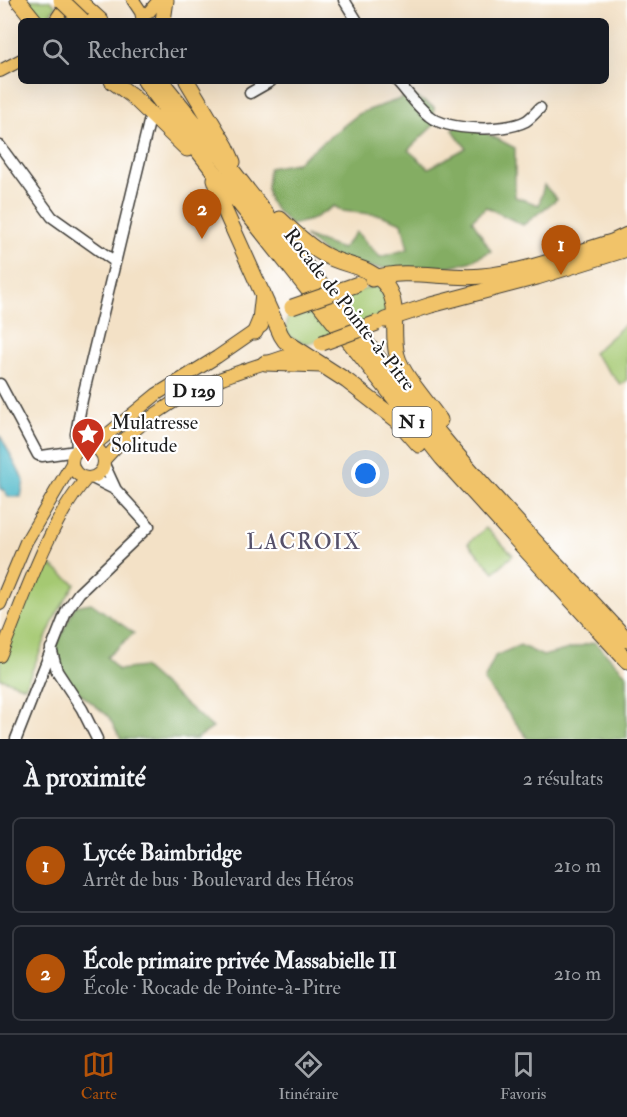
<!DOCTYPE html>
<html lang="fr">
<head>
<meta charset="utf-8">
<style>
  :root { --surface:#171b24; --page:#20242c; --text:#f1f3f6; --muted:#9ea1a6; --line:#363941; --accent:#b45309 }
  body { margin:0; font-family:"IM FELL Double Pica",serif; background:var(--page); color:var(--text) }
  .you { position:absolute; left:366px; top:474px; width:21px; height:21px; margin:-15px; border:4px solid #fff; border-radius:50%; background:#1a73e8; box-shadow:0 0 0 9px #1a73e833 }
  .badge { display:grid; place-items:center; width:39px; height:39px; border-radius:50%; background:var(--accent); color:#fff; font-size:20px; font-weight:700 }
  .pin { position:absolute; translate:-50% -50px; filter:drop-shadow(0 2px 3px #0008) }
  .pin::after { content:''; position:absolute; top:32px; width:21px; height:18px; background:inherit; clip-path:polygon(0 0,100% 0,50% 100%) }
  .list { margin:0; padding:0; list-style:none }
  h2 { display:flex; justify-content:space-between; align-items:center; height:78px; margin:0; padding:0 24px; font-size:26px }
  h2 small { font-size:20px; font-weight:400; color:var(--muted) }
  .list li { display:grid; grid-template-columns:39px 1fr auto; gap:18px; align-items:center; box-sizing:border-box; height:96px; margin:0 12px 12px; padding:0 12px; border:2px solid var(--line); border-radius:9px }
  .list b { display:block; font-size:22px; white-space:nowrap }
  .list p { margin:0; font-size:20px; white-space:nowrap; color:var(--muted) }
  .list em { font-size:20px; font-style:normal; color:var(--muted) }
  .icon { flex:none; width:33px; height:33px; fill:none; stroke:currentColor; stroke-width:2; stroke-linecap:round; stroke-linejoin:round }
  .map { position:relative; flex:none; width:627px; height:739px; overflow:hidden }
  .search { position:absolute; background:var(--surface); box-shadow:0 6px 24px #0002; left:18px; right:18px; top:18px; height:66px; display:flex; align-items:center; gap:15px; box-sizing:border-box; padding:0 21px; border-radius:9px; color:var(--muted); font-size:22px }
  .sheet { height:294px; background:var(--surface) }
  nav { display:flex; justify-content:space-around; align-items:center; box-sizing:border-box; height:84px; border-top:2px solid var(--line); background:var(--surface); font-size:16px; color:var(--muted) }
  nav a { display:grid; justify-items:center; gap:3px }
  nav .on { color:var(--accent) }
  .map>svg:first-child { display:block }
  .green { fill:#a5c972; stroke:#607247; stroke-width:1.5 }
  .forest { fill:#84ad64; stroke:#506440; stroke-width:1.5 }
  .water { fill:#4bb7c8; stroke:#346a72; stroke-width:1.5 }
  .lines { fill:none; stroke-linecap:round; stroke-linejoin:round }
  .minor-casing { stroke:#3c3a36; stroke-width:13 }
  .major-casing { stroke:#3c3a36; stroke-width:14 }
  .highway-casing { stroke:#3c3a36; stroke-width:17 }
  .minor { stroke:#fff; stroke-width:10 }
  .major { stroke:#f1c369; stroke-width:12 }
  .highway { stroke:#f1c369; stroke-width:15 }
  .highway-bridge-casing { stroke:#3c3a36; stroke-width:17; stroke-linecap:butt }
  .highway-bridge { stroke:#f1c369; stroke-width:15 }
  .labels { text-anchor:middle; stroke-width:4.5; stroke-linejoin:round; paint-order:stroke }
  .shield { fill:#fff; stroke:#606060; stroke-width:1.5 }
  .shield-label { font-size:18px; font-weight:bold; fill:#1c1c1c }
  .street-label { font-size:20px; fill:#1c1c1c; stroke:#fff }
  .poi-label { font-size:20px; fill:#1c1c1c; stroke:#fff; text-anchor:start }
  .quarter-label { font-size:22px; letter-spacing:1.5px; fill:#56516a; stroke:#fff }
</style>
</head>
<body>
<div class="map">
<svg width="627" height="739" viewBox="0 0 627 739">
  <rect width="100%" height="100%" fill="#fff"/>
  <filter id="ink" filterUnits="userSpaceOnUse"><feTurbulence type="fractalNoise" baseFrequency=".0167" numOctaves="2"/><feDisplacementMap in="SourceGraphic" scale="12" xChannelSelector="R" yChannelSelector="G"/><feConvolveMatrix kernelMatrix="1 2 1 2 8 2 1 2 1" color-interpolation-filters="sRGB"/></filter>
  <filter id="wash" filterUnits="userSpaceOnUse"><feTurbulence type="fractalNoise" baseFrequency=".008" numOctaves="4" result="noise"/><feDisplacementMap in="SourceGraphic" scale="24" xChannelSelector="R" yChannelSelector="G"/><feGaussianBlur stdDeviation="1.35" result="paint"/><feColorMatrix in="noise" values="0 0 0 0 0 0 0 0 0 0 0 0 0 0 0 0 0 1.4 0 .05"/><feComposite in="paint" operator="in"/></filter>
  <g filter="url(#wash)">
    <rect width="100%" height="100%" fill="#f3e1c6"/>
    <path class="green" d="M27,0h22l7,6 -11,14z
      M374,286l6,2 10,19 -4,7 -29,11 -20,-27z
      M315,305l21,27c-23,10 -25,17 -48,4l-2,-7 2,-13 7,-5z
      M627,323v57l-6,5 -28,-32z
      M486,528l27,27 -19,17 -26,-29z
      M44,560l31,24 -19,31 -31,72 -25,-9v-19z"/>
    <path class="forest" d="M411,95l23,12v18l-26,25 21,18 37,-20 -14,-19 11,-8 52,27v49l24,8 5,-20 13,14 -34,26 -37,-18 -14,13 19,31 -22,11 -43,9 -59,-4 -37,-10 -26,-21 38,13 14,-17 24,25 28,-8 -6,-26 -22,-8 -38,-4 -8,-5 -23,14 -20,5c-23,-23 -27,-24 -22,-57l27,-5 64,-50z
      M91,603l43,30 -27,24 11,13 25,-3 70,61 -17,11h-75l-13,-23 -37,-30 -12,-22 -4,-15 20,-43z
      M595,642l32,33v64h-99l-44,-58 11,-25 25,-11 23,11z"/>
    <path class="water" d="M0,435l24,46 -3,16h-13l-3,-6 -5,-3z"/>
  </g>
  <g filter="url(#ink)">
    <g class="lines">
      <g class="minor-casing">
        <path id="minor" d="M344,0l13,21
          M397,81c10,11 20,25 32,35 19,15 76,16 97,5 5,-3 10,-9 14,-13
          M250,93l21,-12
          M0,146l52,71 62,44
          M0,384l38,71 4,1 34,-5
          M77,450l-1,-16 6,-34 67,-278
          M104,464l12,26
          M51,648l6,23 25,38 15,30
          M16,739l51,-129 12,-17 70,-67 -33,-36 -24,-12"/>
      </g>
      <g class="major-casing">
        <path id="major" d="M133,0l8,12 2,9
          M142,16l7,-4 10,-12
          M55,21l6,-9 11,-10
          M0,71l21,-11
          M72 462a16 16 0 1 1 32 0a16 16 0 1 1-32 0Z
          M92,447l65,-53 60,-37 45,-31
          M104,460c30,-34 71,-63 113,-80 27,-11 56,-19 83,-29
          M0,604l26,-62 45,-77
          M0,656c23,-54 48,-133 86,-177"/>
      </g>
      <g class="highway-casing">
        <path id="highway" d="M18,0l17,21
          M78,0l23,21
          M163,21l3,-21
          M112,81l19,14 56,54
          M145,81l67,88 230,289 185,203
          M161,81c96,117 185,241 282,357 58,70 123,135 184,202
          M187,81l39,65 7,16
          M215,179l10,32 56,124 4,6 62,40 50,39 22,25
          M280,219c14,13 27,26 43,35 21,13 49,11 64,33 13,19 4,47 10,68 4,18 31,48 43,65
          M372,279c34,-12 75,1 110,-3 45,-4 87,-21 130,-34l15,-7
          M385,320l46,-15 106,-28 90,-28
          M255,332l5,-12 3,-27
          M265,363l56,2"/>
      </g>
      <use href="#minor" class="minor"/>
      <use href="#major" class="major"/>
      <use href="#highway" class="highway"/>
      <g class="highway-bridge-casing">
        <path id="highway-bridge" d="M61,0l22,21
          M292,307l66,-23
          M322,343l55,-20"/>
      </g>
      <use href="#highway-bridge" class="highway-bridge"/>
    </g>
  </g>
  <defs>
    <g id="sight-pin" transform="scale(1.725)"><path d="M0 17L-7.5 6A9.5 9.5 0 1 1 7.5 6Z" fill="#c8321e" stroke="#fff"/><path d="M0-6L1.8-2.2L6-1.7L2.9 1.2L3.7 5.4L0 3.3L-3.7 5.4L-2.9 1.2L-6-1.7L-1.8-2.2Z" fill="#fff"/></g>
  </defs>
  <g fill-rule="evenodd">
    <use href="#sight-pin" x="88" y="434"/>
  </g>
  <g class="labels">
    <g class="shield">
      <rect x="165.5" y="376" width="57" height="30" rx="4.5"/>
      <rect x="392.5" y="407" width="39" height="30" rx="4.5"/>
    </g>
    <g class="shield-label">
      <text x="194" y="397">D 129</text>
      <text x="412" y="428">N 1</text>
    </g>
    <g class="street-label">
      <text transform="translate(350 309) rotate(52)" y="7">Rocade de Pointe-à-Pitre</text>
    </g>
    <g class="poi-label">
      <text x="111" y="429">Mulatresse<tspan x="111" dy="23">Solitude</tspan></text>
    </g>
    <g class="quarter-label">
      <text x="304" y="549">LACROIX</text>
    </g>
  </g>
</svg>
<div class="you"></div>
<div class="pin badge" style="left:561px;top:275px">1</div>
<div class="pin badge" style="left:202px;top:239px">2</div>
<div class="search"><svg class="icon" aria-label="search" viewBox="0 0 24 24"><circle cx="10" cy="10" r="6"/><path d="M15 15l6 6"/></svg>Rechercher</div>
</div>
<section class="sheet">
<h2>À proximité<small>2 résultats</small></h2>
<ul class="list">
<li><span class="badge">1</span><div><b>Lycée Baimbridge</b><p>Arrêt de bus · Boulevard des Héros</p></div><em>210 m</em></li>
<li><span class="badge">2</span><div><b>École primaire privée Massabielle II</b><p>École · Rocade de Pointe-à-Pitre</p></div><em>210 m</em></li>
</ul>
</section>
<nav>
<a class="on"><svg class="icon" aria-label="map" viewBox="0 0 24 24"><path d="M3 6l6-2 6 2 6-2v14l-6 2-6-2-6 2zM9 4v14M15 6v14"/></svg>Carte</a>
<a><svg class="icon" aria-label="directions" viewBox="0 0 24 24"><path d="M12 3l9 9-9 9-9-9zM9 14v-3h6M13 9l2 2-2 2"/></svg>Itinéraire</a>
<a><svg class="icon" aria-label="saved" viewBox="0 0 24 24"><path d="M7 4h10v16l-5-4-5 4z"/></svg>Favoris</a>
</nav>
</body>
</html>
